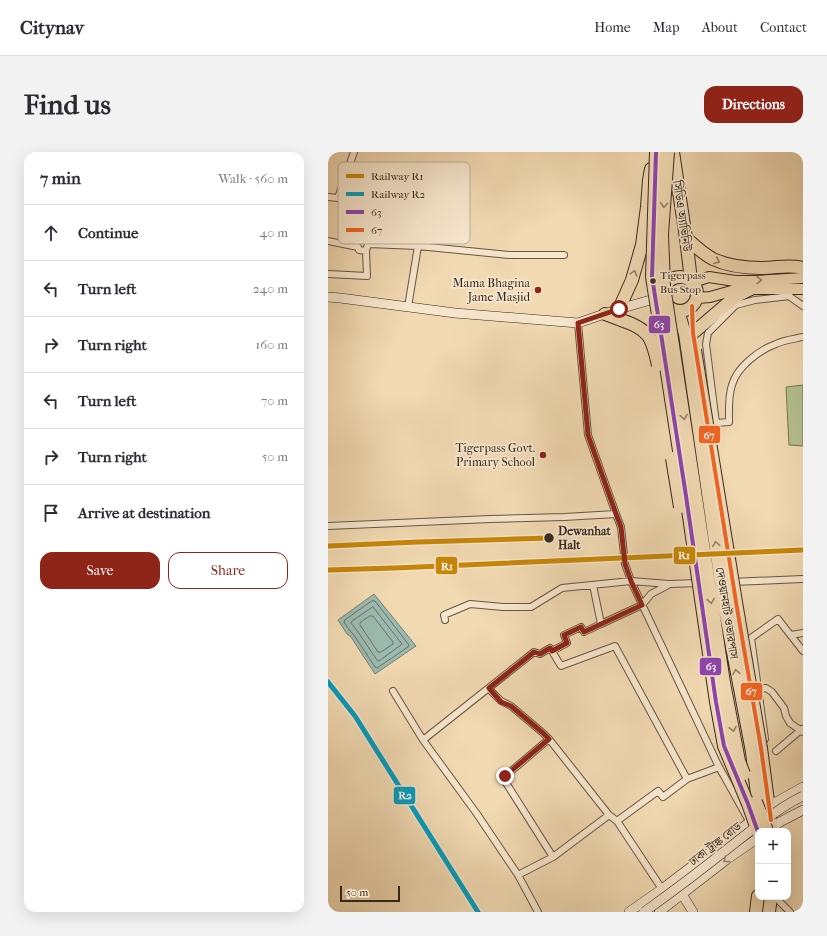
<!DOCTYPE html>
<html lang="en">
<head>
<meta charset="utf-8">
<style>
  :root { --surface:#fff; --page:#f2f2f3; --text:#2b2b33; --muted:#7c7c81; --line:#e1e1e2; --accent:#8f2418 }
  body { margin:0; font-family:"IM FELL French Canon","Noto Serif Bengali",serif; background:var(--page); color:var(--text) }
  .controls { position:absolute; right:12px; bottom:12px; display:grid; overflow:hidden; border-radius:8px; box-shadow:0 4px 16px #0002 }
  .controls button { width:36px; height:36px; display:grid; place-items:center; padding:0; border:0; border-bottom:1px solid var(--line); background:var(--surface); color:var(--text); font:20px sans-serif }
  .scale { position:absolute; left:12px; bottom:10px; width:60px; box-sizing:border-box; padding-left:4px; border:2px solid #372a1d; border-top:0; font-size:11px; line-height:14px; white-space:nowrap; color:#372a1d; -webkit-text-stroke:3px #f6e6cd; paint-order:stroke }
  .stop { position:absolute; width:12px; height:12px; margin:-9px; border:3px solid #8f2418; border-radius:50%; background:#fff }
  .stop.end { background:#8f2418; border-color:#fff; box-shadow:0 1px 4px #0008 }
  .list { margin:0; padding:0; list-style:none }
  h2 { display:flex; justify-content:space-between; align-items:center; height:52px; margin:0; padding:0 16px; font-size:17px }
  h2 small { font-size:13px; font-weight:400; color:var(--muted) }
  .list li { display:grid; grid-template-columns:26px 1fr auto; gap:12px; align-items:center; box-sizing:border-box; height:56px; padding:0 16px; border-top:1px solid var(--line) }
  .list b { display:block; font-size:15px; white-space:nowrap }
  .list em { font-size:13px; font-style:normal; color:var(--muted) }
  .actions { display:flex; gap:8px; padding:12px 16px }
  .actions a { flex:1; padding:9px 0; border:1px solid var(--accent); border-radius:12px; text-align:center; font-size:14px; color:var(--accent) }
  .actions .main { background:var(--accent); color:#fff }
  .icon { flex:none; width:22px; height:22px; fill:none; stroke:currentColor; stroke-width:2; stroke-linecap:round; stroke-linejoin:round }
  .map { position:relative; flex:none; width:475px; height:760px; overflow:hidden; border-radius:12px }
  header { display:flex; align-items:center; gap:24px; box-sizing:border-box; height:56px; padding:0 20px; background:var(--surface); border-bottom:1px solid var(--line) }
  header strong { font-size:19px }
  nav { display:flex; gap:22px; margin-inline-start:auto; font-size:14px }
  .intro { display:flex; align-items:center; justify-content:space-between; box-sizing:border-box; height:96px; padding:0 24px }
  h1 { margin:0; font-size:28px }
  .button { padding:10px 18px; border-radius:12px; background:var(--accent); color:#fff; font-size:14px; font-weight:700 }
  main { display:flex; gap:24px; padding:0 24px }
  aside { flex:1; background:var(--surface); border-radius:12px; box-shadow:0 4px 16px #0002 }
  .map>svg:first-child { display:block }
  .green { fill:#b4c090; stroke:#767556 }
  .water { fill:#9bbab0; stroke:#738075 }
  .lines { fill:none; stroke-linecap:round; stroke-linejoin:round }
  .shore { stroke:#697266; stroke-width:1 }
  .street-casing { stroke:#665642; stroke-width:8 }
  .secondary-casing { stroke:#372a1d; stroke-width:10 }
  .primary-casing { stroke:#372a1d; stroke-width:12 }
  .highway-casing { stroke:#372a1d; stroke-width:14 }
  .street { stroke:#f6e6cd; stroke-width:6 }
  .secondary { stroke:#f6e6cd; stroke-width:9 }
  .primary { stroke:#f1d9b2; stroke-width:10 }
  .highway { stroke:#f1d9b2; stroke-width:12 }
  .secondary-bridge-casing { stroke:#372a1d; stroke-width:10; stroke-linecap:butt }
  .highway-bridge-casing { stroke:#372a1d; stroke-width:14; stroke-linecap:butt }
  .secondary-bridge { stroke:#f6e6cd; stroke-width:9 }
  .highway-bridge { stroke:#f1d9b2; stroke-width:12 }
  .bus-1-casing { stroke:#f6e6cd; stroke-width:7 }
  .bus-2-casing { stroke:#f6e6cd; stroke-width:7 }
  .bus-1 { stroke:#8e44ad; stroke-width:4 }
  .bus-2 { stroke:#f26522; stroke-width:4 }
  .rail-1-casing { stroke:#f6e6cd; stroke-width:8 }
  .rail-2-casing { stroke:#f6e6cd; stroke-width:8 }
  .rail-1 { stroke:#c78707; stroke-width:5 }
  .rail-2 { stroke:#069cbc; stroke-width:5 }
  .oneway { stroke:#948268 }
  .oneway2 { stroke:#968875 }
  .route { stroke:#8f2418; stroke-width:5 }
  .bus-dot { fill:#372a1d; stroke:#f6e6cd; stroke-width:1.5 }
  .poi-dot { fill:#8f2418; stroke:#f6e6cd; stroke-width:1.5 }
  .labels { text-anchor:middle; stroke-width:3.5; stroke-linejoin:round; paint-order:stroke }
  .bus-label { font-size:11px; fill:#372a1d; stroke:#f6e6cd; text-anchor:start }
  .street-label { font-size:12px; fill:#372a1d; stroke:#f6e6cd }
  .poi-label { font-size:12px; fill:#372a1d; stroke:#f6e6cd; text-anchor:end }
  .stop-label { font-size:12px; font-weight:bold; fill:#372a1d; stroke:#f6e6cd; text-anchor:start }
  .key { fill:#f6e6cd; stroke:#bdae98; stroke-width:1 }
  .key-label { font-size:11px; fill:#372a1d }
  .line-badge { stroke:#f6e6cd; stroke-width:1.5 }
  .badge-label { font-size:11px; text-anchor:middle; font-weight:bold; fill:#fff }
</style>
</head>
<body>
<header>
<strong>Citynav</strong>
<nav><a>Home</a><a>Map</a><a>About</a><a>Contact</a></nav>
</header>
<div class="intro"><h1>Find us</h1><a class="button">Directions</a></div>
<main>
<aside>
<h2>7 min<small>Walk · 560 m</small></h2>
<ul class="list">
<li><svg class="icon" aria-label="ahead" viewBox="0 0 24 24"><path d="M12 20V5M6 11l6-6 6 6"/></svg><div><b>Continue</b></div><em>40 m</em></li>
<li><svg class="icon" aria-label="left" viewBox="0 0 24 24"><path d="M17 20v-9H6M10 6l-5 5 5 5"/></svg><div><b>Turn left</b></div><em>240 m</em></li>
<li><svg class="icon" aria-label="right" viewBox="0 0 24 24"><path d="M7 20v-9h11M14 6l5 5-5 5"/></svg><div><b>Turn right</b></div><em>160 m</em></li>
<li><svg class="icon" aria-label="left" viewBox="0 0 24 24"><path d="M17 20v-9H6M10 6l-5 5 5 5"/></svg><div><b>Turn left</b></div><em>70 m</em></li>
<li><svg class="icon" aria-label="right" viewBox="0 0 24 24"><path d="M7 20v-9h11M14 6l5 5-5 5"/></svg><div><b>Turn right</b></div><em>50 m</em></li>
<li><svg class="icon" aria-label="arrive" viewBox="0 0 24 24"><path d="M6 21V4h12l-3 4 3 4H6"/></svg><div><b>Arrive at destination</b></div></li>
</ul>
<div class="actions"><a class="main">Save</a><a>Share</a></div>
</aside>
<div class="map">
<svg width="475" height="760" viewBox="0 0 475 760">
  <rect width="100%" height="100%" fill="#f1d9b2"/>
  <filter id="stains"><feTurbulence type="fractalNoise" baseFrequency=".005" numOctaves="4"/><feColorMatrix values="0 0 0 0 .2 0 0 0 0 .09 0 0 0 0 .02 0 0 0 .5 -.17"/></filter>
  <radialGradient id="worn" r=".72"><stop offset=".6" stop-color="#630" stop-opacity="0"/><stop offset="1" stop-color="#630" stop-opacity=".3"/></radialGradient>
  <path class="green" d="M475,233v61l-14,-1 -3,-58z"/>
  <path class="water" d="M46,442l42,52 -41,28 -24,-37 -4,-3 -9,-14z"/>
  <g class="lines">
    <path class="shore" d="M44,449h3l34,44 -1,2 -31,21 -2,-1 -21,-32 -4,-4 -6,-9 1,-2z
      M45,455l29,37 -1,1 -22,16 -2,-1 -19,-28 -7,-9 1,-2 19,-13z
      M42,464h3l20,26v2l-12,8h-3l-18,-27v-2z"/>
    <g class="street-casing">
      <path id="street" d="M0,45l10,1 16,-46
        M0,89l30,6 1,3 7,1 2,-7 50,2
        M0,122l39,2 -1,-25
        M458,142l17,12
        M462,144l-35,4 -19,5 -28,28 -2,11 10,79 13,-1c0,-12 -1,-25 3,-37 5,-18 27,-35 44,-41 8,-4 18,-5 27,-7
        M80,155l10,-61 91,9h55
        M250,171l10,112 28,79 5,13 4,37 6,17 88,186 29,52
        M0,374l162,-7 74,-2 52,-3
        M403,430l72,-3
        M117,468l-1,-5 26,-11 33,3h28l31,-19 69,-7 38,3 30,-1
        M273,472l41,-19 9,-11 17,-9
        M463,483l12,-2
        M224,499l15,-8 -3,-8 17,-8 3,5 17,-8 -8,-39
        M161,537l12,12 10,5 32,27 6,6 60,76 8,6 45,68
        M431,537l7,-1 6,4 12,16 2,8 4,7 13,9
        M65,539l30,49
        M221,587l-46,39 50,79
        M437,587l-14,-101 27,-19 25,32
        M448,599l26,-22
        M281,663l-56,42 -35,18 -41,-61 -54,-74 111,-88 6,2 10,-6 11,18 54,-20 72,133 32,-12
        M289,669l41,-30 5,6 24,-18
        M190,723l20,37
        M447,745l15,15"/>
    </g>
    <g class="secondary-casing">
      <path id="secondary" d="M0,145l12,1 115,15 123,10 41,-14 42,-12
        M440,678l12,-8 23,-12
        M354,742l11,18
        M301,760l33,-23 114,-87 27,-15
        M331,760l67,-52 32,-22"/>
    </g>
    <g class="primary-casing">
      <path id="primary" d="M365,130l16,-5 26,4h21l47,-3
        M369,146l13,-1 25,-7 7,-1h61"/>
    </g>
    <g class="highway-casing">
      <path id="highway" d="M345,0l13,86 5,42
        M358,86c8,7 17,16 27,21 15,7 33,9 49,9 15,0 26,-4 41,0
        M335 142a17 17 0 1 1 34 0a17 17 0 1 1-34 0Z
        M291,157l13,-29 10,-35 5,-38 2,-27 2,-11
        M350,159l7,23
        M277,162l16,6
        M365,181l35,-30 9,-7 14,-7
        M433,596l11,83
        M424,600l7,60
        M428,760l2,-16
        M441,760l2,-15"/>
    </g>
    <use href="#street" class="street"/>
    <use href="#secondary" class="secondary"/>
    <use href="#primary" class="primary"/>
    <use href="#highway" class="highway"/>
    <g class="secondary-bridge-casing">
      <path id="secondary-bridge" d="M316,760c31,-22 61,-45 91,-69 21,-16 43,-35 68,-47"/>
    </g>
    <g class="highway-bridge-casing">
      <path id="highway-bridge" d="M328,0l-4,125 9,57 25,162 30,206 8,44 24,58 10,28
        M340,0l-6,82 2,52 60,397 15,78 5,13
        M293,168c28,9 31,17 37,45
        M357,182l40,276 27,142
        M367,198l42,258 24,140
        M344,306l8,49
        M428,650l7,17 4,12"/>
    </g>
    <use href="#secondary-bridge" class="secondary-bridge"/>
    <use href="#highway-bridge" class="highway-bridge"/>
    <g class="bus-1-casing">
      <path id="bus-1" d="M328,0l-4,125 9,57 25,162 30,206 8,44 24,58 10,28"/>
    </g>
    <g class="bus-2-casing">
      <path id="bus-2" d="M364,154l1,27 44,275 24,140 10,72"/>
    </g>
    <use href="#bus-1" class="bus-1"/>
    <use href="#bus-2" class="bus-2"/>
    <g class="rail-1-casing">
      <path id="rail-1" d="M0,394l90,-4 131,-4
        M0,418l67,-2 408,-18"/>
    </g>
    <g class="rail-2-casing">
      <path id="rail-2" d="M0,530l27,34 123,196"/>
    </g>
    <use href="#rail-1" class="rail-1"/>
    <use href="#rail-2" class="rail-2"/>
  </g>
  <defs><path id="oneway-chevron" d="M-2-3.5L2.5 0L-2 3.5" fill="none" stroke-width="1.6" stroke-linecap="round" stroke-linejoin="round"/></defs>
  <g class="oneway">
    <use href="#oneway-chevron" transform="translate(336 53) rotate(95)"/>
    <use href="#oneway-chevron" transform="translate(389 109) rotate(23)"/>
    <use href="#oneway-chevron" transform="translate(306 121) rotate(-73)"/>
    <use href="#oneway-chevron" transform="translate(431 128) rotate(-3)"/>
    <use href="#oneway-chevron" transform="translate(356 265) rotate(81)"/>
    <use href="#oneway-chevron" transform="translate(388 392) rotate(-98)"/>
    <use href="#oneway-chevron" transform="translate(383 449) rotate(81)"/>
    <use href="#oneway-chevron" transform="translate(408 520) rotate(-100)"/>
    <use href="#oneway-chevron" transform="translate(405 577) rotate(79)"/>
  </g>
  <use class="oneway2" href="#oneway-chevron" transform="translate(398 708) rotate(143)"/>
  <g class="lines">
    <path class="route" d="M177,624l44,-37 -6,-6 -32,-27 -10,-4 -12,-14 45,-36 6,2 10,-6 2,3 15,-8 -3,-8 17,-8 3,5 58,-27 -11,-24 -6,-17 -4,-37 -5,-13 -28,-79 -10,-112 41,-14"/>
  </g>
  <g class="bus-dot">
    <circle cx="325" cy="129" r="3.5"/>
    <circle cx="221" cy="386" r="5.5"/>
  </g>
  <g class="poi-dot">
    <circle cx="210" cy="138" r="4"/>
    <circle cx="215" cy="303" r="4"/>
  </g>
  <g class="labels">
    <g class="bus-label">
      <text x="332" y="127">Tigerpass<tspan x="332" dy="14">Bus Stop</tspan></text>
    </g>
    <g class="street-label">
      <text transform="translate(354 64) rotate(82)" y="4">সিডিএ অ্যাভিনিউ</text>
      <text transform="translate(399 461) rotate(81)" y="4">দেওয়ানহাট ওভারপাস</text>
      <text transform="translate(387 692) rotate(-38)" y="4">ঢাকা ট্রাঙ্ক রোড</text>
    </g>
    <g class="poi-label">
      <text x="202" y="135">Mama Bhagina<tspan x="202" dy="14">Jame Masjid</tspan></text>
      <text x="207" y="300">Tigerpass Govt.<tspan x="207" dy="14">Primary School</tspan></text>
    </g>
    <g class="stop-label">
      <text x="230" y="383">Dewanhat<tspan x="230" dy="14">Halt</tspan></text>
    </g>
  </g>
  <rect x="10" y="10" width="132" height="82" rx="6" class="key"/>
  <rect x="18" y="22" width="18" height="4" fill="#c78707"/>
  <rect x="18" y="40" width="18" height="4" fill="#069cbc"/>
  <rect x="18" y="58" width="18" height="4" fill="#8e44ad"/>
  <rect x="18" y="76" width="18" height="4" fill="#f26522"/>
  <g class="key-label">
    <text x="43" y="28">Railway R1</text>
    <text x="43" y="46">Railway R2</text>
    <text x="43" y="64">63</text>
    <text x="43" y="82">67</text>
  </g>
  <g class="line-badge">
    <rect x="320" y="163" width="23" height="19" rx="4" fill="#8e44ad"/>
    <rect x="370" y="273" width="23" height="19" rx="4" fill="#f26522"/>
    <rect x="345" y="394" width="23" height="19" rx="4" fill="#c78707"/>
    <rect x="107" y="404" width="23" height="19" rx="4" fill="#c78707"/>
    <rect x="371" y="505" width="23" height="19" rx="4" fill="#8e44ad"/>
    <rect x="412" y="530" width="23" height="19" rx="4" fill="#f26522"/>
    <rect x="65" y="634" width="23" height="19" rx="4" fill="#069cbc"/>
  </g>
  <g class="badge-label">
    <text x="331" y="176">63</text>
    <text x="381" y="287">67</text>
    <text x="356" y="407">R1</text>
    <text x="119" y="418">R1</text>
    <text x="383" y="518">63</text>
    <text x="423" y="543">67</text>
    <text x="77" y="647">R2</text>
  </g>
  <rect width="100%" height="100%" filter="url(#stains)"/>
  <rect width="100%" height="100%" fill="url(#worn)"/>
</svg>
<div class="controls">
<button>+</button>
<button>−</button>
</div>
<div class="scale">50 m</div>
<div class="stop" style="left:291px;top:157px"></div>
<div class="stop end" style="left:177px;top:624px"></div>
</div>
</main>
</body>
</html>
